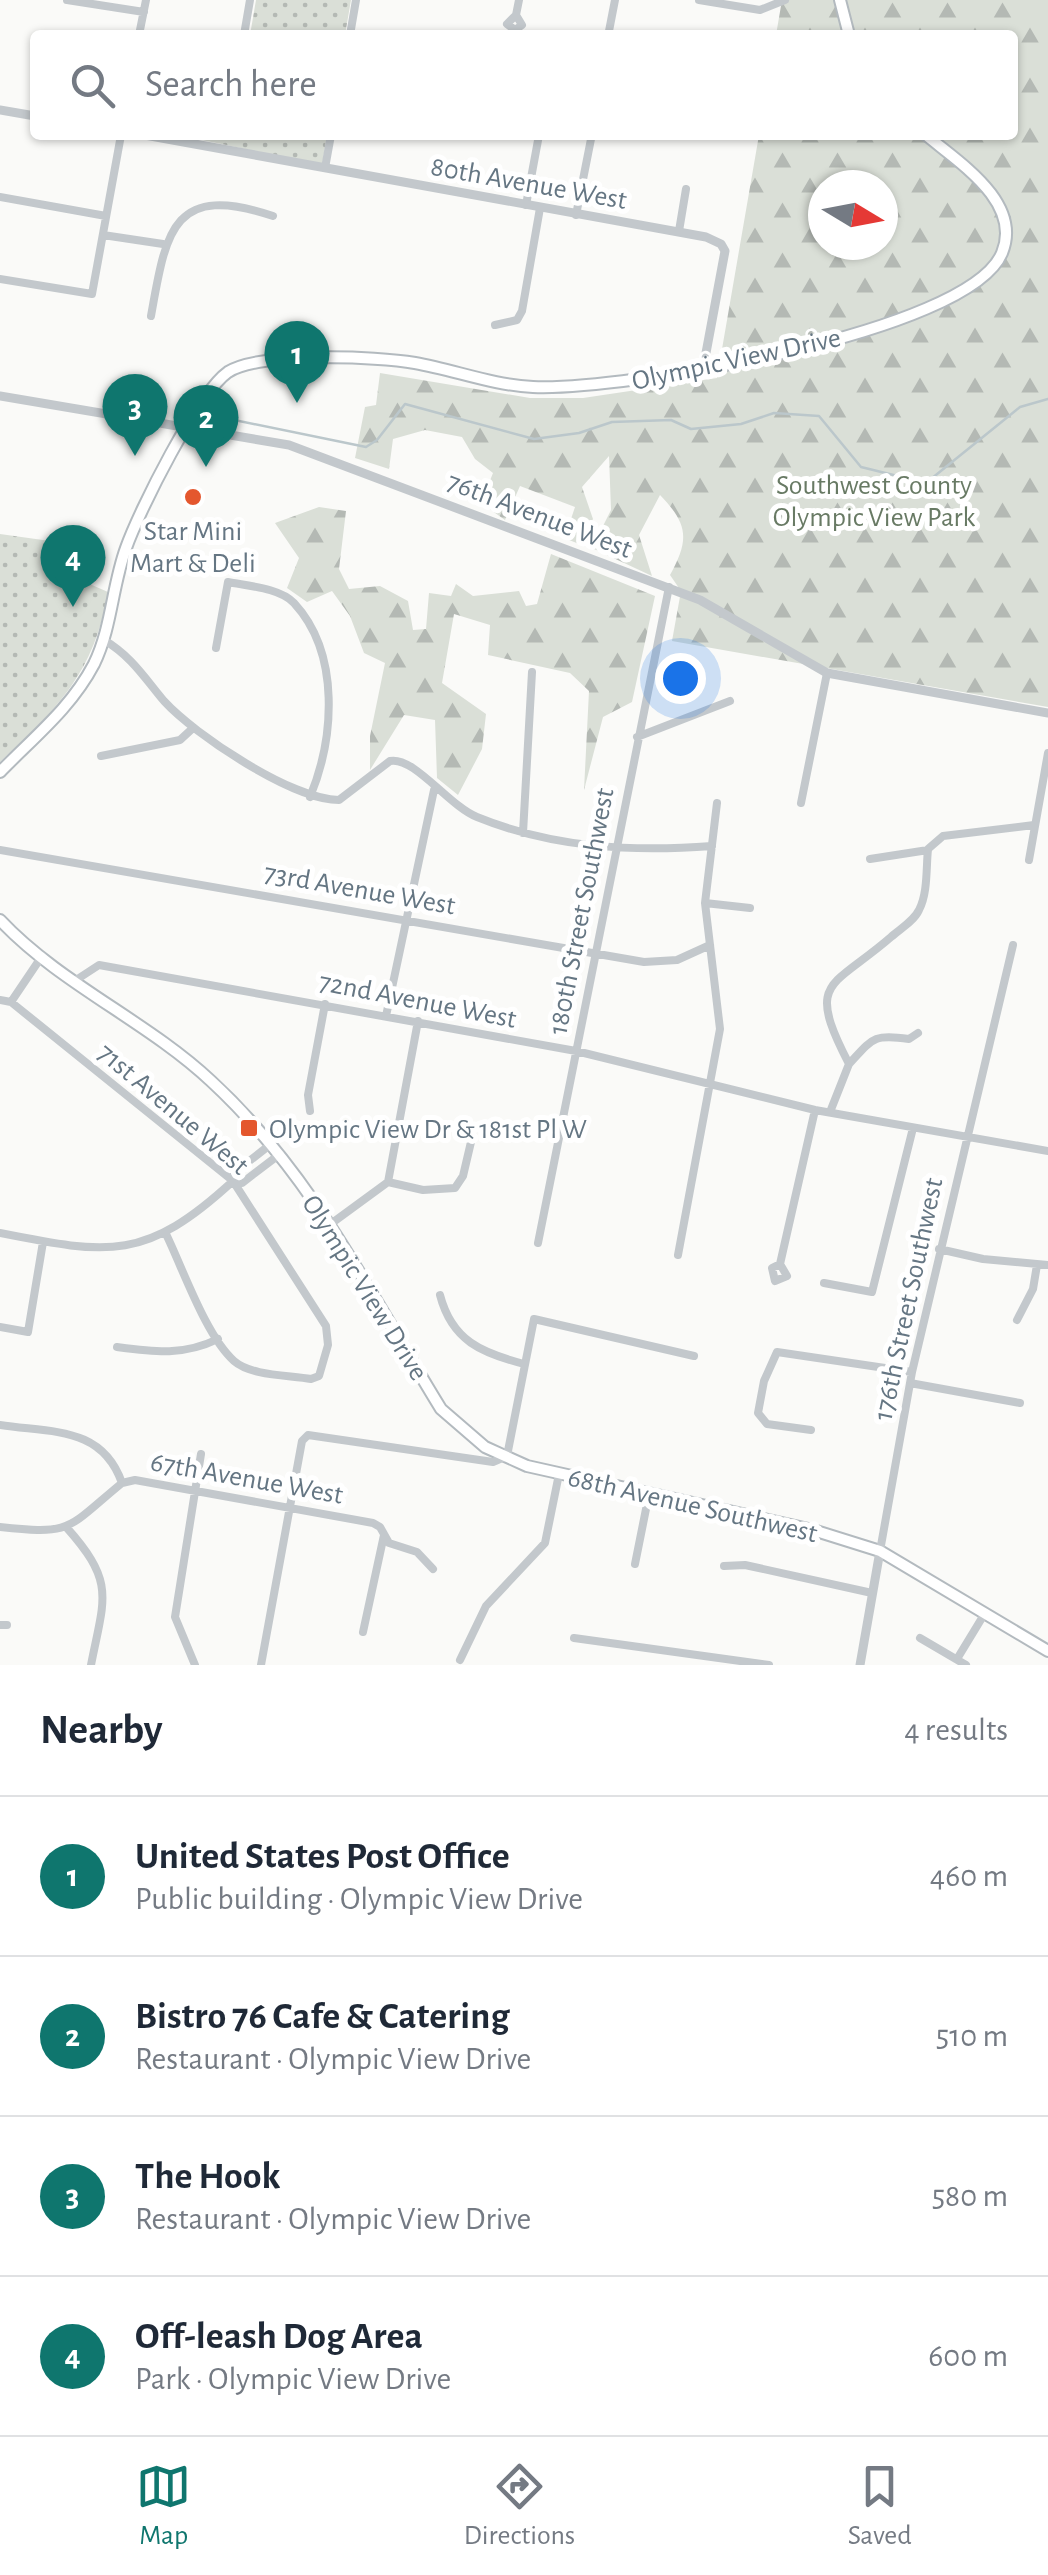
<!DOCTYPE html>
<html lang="en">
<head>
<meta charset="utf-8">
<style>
  :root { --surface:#fff; --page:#f2f2f3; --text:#1f2937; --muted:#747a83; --line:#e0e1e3; --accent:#0f766e }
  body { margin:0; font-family:"Alegreya Sans",sans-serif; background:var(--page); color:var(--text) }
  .compass { position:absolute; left:808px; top:170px; width:90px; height:90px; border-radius:50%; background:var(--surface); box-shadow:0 2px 8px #0004; rotate:100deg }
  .you { position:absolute; left:680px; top:678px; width:35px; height:35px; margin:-25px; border:8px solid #fff; border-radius:50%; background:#1a73e8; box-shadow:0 0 0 15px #1a73e833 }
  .badge { display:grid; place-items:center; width:65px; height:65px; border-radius:50%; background:var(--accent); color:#fff; font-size:32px; font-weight:700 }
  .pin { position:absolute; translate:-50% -82px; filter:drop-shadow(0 2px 5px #0008) }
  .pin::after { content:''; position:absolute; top:52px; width:35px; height:30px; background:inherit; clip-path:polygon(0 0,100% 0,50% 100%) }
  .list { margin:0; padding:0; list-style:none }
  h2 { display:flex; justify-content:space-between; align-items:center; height:130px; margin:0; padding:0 40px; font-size:42px }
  h2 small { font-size:32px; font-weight:400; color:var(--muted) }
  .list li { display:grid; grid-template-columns:65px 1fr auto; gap:30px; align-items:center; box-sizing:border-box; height:160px; padding:0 40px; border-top:2px solid var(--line) }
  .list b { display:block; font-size:38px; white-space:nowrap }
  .list p { margin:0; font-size:32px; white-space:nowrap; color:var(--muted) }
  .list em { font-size:32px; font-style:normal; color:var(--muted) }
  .icon { flex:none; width:55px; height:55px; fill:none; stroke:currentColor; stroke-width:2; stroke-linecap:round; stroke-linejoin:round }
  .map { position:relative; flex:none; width:1048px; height:1665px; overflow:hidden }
  .search { position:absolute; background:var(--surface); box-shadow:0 2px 8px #0004; left:30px; right:30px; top:30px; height:110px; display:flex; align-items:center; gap:25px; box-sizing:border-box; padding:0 35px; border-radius:10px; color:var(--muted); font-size:38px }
  .sheet { height:770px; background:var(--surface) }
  nav { display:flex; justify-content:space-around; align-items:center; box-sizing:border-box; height:140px; border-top:2px solid var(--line); background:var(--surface); font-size:28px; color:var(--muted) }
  nav a { display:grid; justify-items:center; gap:5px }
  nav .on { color:var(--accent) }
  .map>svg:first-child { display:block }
  .forest { fill:url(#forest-firs); fill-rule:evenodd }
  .park { fill:url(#park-dots) }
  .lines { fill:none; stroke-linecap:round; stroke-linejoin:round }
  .stream { stroke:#bbc7cb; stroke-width:2.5 }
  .secondary-casing { stroke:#b3babf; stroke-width:14 }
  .minor { stroke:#c3c8cc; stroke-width:8 }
  .tertiary { stroke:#c3c8cc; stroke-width:9 }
  .secondary { stroke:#fff; stroke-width:10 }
  .poi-dot { fill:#e4572e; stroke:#fff; stroke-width:4 }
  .labels { text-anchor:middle; stroke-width:10; stroke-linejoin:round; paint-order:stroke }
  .street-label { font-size:28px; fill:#657683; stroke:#fff }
  .park-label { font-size:28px; fill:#687a64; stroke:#fff }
  .poi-label { font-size:28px; fill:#657683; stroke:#fff }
</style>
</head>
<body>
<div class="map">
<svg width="1048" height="1665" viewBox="0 0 1048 1665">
  <defs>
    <pattern id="forest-firs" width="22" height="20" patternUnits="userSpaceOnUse" patternTransform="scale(2.5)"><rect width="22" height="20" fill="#dadfd7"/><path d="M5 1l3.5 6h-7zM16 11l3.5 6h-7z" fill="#b4b9b4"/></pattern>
    <pattern id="park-dots" width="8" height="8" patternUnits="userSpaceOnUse" patternTransform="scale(2.5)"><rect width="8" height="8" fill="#dadfd7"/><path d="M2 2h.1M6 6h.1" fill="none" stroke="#b4b9b4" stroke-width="1.8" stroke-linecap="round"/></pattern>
  </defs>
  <rect width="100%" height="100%" fill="#fafaf8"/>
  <path class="forest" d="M782,0h266v707l-376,-66 9,-50 -11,-16c19,-35 19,-50 -10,-80l-21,40 13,41 -60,-28 19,-38 -2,-54 -27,31 11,32 -14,25 -32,-13 22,-6 6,-18 -55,-21 -15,34 -24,-17 12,-30 -18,-14 -13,-22 -37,-7 -32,9 -4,30 -34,-11 10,-51 11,-2 4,-32 150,25h53l134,-20 42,-243h254v-100h-237zM823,185h60v60h-60z
    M319,507l27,4 -7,58 10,20 31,-3 28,15 5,29 13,-1 3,-36 22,3 5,-12 17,12 46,-5 7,15 11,-2 14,-50 104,42 -23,106 -29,15 -19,73 5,-99 -19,-18 -82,-18 2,-30 -36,-11 -12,69 44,31 -4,35 -24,46 -21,-17 -2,-58 -31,-5 -34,55v-34l15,-73 -21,-10 -14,-37 -18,-25 -25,11 -20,-14 12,-30 -24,-35z"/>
  <path class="park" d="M256,0h95l-6,35h-95z
    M178,135h149l-5,30z
    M0,534l50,7 12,31 46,20c-14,81 -50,116 -108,170z"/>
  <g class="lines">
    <path class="stream" d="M210,415l156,32 11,-7 28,-36 129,35 45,-6 33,-11 59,-2 20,9 50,-5 33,-11 45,3 42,51 65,16 94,-76 28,-8"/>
    <g class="secondary-casing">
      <path id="secondary" d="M840,0l9,35
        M0,772c34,-35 71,-64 94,-108 18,-37 18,-78 32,-116 13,-37 72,-155 102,-176 31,-20 149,-16 187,-9 40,7 77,22 118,24 85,4 435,-53 469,-134 21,-51 -44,-91 -76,-118
        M0,920c60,64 147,101 211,161 101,93 159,213 230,328l44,38 42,19 286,64 67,21 168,100"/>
    </g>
    <path class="minor" d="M67,0l77,12
      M699,0l61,10 25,-10
      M516,15l6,10 -7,5 -8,-6 9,-9 3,-15
      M609,31l6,-31
      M139,35l7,-35
      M244,35l6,-35
      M350,35l6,-35
      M325,168l6,-33
      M0,197l106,19
      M526,205l13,-70
      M576,215l15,-76
      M679,231l7,-42
      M103,235l60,9
      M0,279l92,15 29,-159
      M151,316c15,-84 21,-134 122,-100
      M495,325l22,-5 5,-9 18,-103
      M104,640c27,16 40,37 60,61 31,34 129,99 175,99l51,-39c24,-5 59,45 87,56 76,31 155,35 235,29
      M216,648l12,-66c20,4 52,6 66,21 47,51 40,136 16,194
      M637,737l93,-36
      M101,756l79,-16 13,-12
      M801,803l26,-130
      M523,833l9,-161
      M0,850l644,112 33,-2 33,-15
      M870,859l58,-9
      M1029,860l19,-107
      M705,903l45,5
      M76,980l23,-15 477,86 239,59 233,41
      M0,1000l11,2 222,179 93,145 2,19 -9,31 -8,3c-22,-4 -60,-3 -77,-18 -28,-25 -51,-92 -68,-127
      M11,1002l31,-46
      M386,1016l48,-226
      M849,1064c24,-26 24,-30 60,-25l9,-6
      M310,1111l-2,-16 17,-91
      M830,1112l19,-48c-44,-85 -18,-75 42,-127 9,-8 23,-16 28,-27 9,-17 7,-42 9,-61l15,-13 91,-11
      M233,1181l9,2 38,-29
      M388,1182l30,-161
      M332,1223l56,-41 35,8 32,-2 8,-12 8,-34
      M0,1233c110,22 146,28 233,-52l1,-8 37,-29
      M538,1243l131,-656
      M939,1249l44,10 65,6
      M678,1255l42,-226 -15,-126 12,-100
      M780,1264l7,12 -12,5 -3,-13 8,-4 35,-154
      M824,1283l48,9 41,-164
      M440,1295c12,46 42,58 84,69
      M1017,1320l16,-31 4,-24
      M0,1327l28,5 15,-90
      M117,1347c38,5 66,9 101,-8
      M910,1383l110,20
      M0,1425c52,8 102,1 122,58l13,-3 238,43 7,4 9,16 28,9 16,17
      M811,1430l-44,-6 -9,-11 6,-32 13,-29 135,20
      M0,1527c74,8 66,2 122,-44
      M67,1528c49,55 37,70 24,137
      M880,1551l32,-179 101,-427
      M635,1564l14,-70
      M724,1566l21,-1 127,28
      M0,1625h7
      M363,1632l21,-97
      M574,1638l195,27
      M920,1638l46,27
      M957,1659l28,-46
      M460,1660l26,-54 59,-63 14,-69
      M195,1665l-20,-48 26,-163
      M261,1665l41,-224 6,-6 185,27 14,-6 27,-137 160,37"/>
    <path class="tertiary" d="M0,110l35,6
      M145,135l561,102 15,7 4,7 -22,118
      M0,396l289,49 411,155 127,73 221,40
      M860,1665l20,-114"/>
    <use href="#secondary" class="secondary"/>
  </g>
  <g class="poi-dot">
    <circle cx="193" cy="497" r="10"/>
    <rect x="239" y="1118" width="20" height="20" rx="5"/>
  </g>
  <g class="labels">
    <g class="street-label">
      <text transform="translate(529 182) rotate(10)" y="10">80th Avenue West</text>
      <text transform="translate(736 358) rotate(-12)" y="10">Olympic View Drive</text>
      <text transform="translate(540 514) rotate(21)" y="10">76th Avenue West</text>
      <text transform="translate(360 888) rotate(10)" y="10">73rd Avenue West</text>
      <text transform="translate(580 911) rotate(-79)" y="10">180th Street Southwest</text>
      <text transform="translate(418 999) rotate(11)" y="10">72nd Avenue West</text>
      <text transform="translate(174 1108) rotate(40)" y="10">71st Avenue West</text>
      <text transform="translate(366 1287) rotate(58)" y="10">Olympic View Drive</text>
      <text transform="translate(907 1299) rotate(-78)" y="10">176th Street Southwest</text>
      <text transform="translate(247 1477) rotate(10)" y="10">67th Avenue West</text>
      <text transform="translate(693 1504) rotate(13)" y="10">68th Avenue Southwest</text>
    </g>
    <g class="park-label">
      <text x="874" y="494">Southwest County<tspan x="874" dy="32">Olympic View Park</tspan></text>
    </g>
    <g class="poi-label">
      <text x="193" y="540">Star Mini<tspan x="193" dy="32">Mart &amp; Deli</tspan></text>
      <text x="269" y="1138" text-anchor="start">Olympic View Dr &amp; 181st Pl W</text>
    </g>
  </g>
</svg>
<svg class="compass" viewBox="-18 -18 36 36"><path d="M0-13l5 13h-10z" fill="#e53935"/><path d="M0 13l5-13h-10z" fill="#747a83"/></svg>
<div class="you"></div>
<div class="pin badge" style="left:297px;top:403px">1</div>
<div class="pin badge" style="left:206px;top:467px">2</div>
<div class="pin badge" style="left:135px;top:456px">3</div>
<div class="pin badge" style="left:73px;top:607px">4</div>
<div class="search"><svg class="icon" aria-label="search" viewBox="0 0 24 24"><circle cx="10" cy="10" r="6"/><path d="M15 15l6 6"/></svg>Search here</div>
</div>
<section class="sheet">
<h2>Nearby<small>4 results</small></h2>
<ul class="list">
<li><span class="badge">1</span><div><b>United States Post Office</b><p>Public building · Olympic View Drive</p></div><em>460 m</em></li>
<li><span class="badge">2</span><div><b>Bistro 76 Cafe &amp; Catering</b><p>Restaurant · Olympic View Drive</p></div><em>510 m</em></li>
<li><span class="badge">3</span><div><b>The Hook</b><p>Restaurant · Olympic View Drive</p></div><em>580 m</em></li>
<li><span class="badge">4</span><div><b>Off-leash Dog Area</b><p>Park · Olympic View Drive</p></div><em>600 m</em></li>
</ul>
</section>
<nav>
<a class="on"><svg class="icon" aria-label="map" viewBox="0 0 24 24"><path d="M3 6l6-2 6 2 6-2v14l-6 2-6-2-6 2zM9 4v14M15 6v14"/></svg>Map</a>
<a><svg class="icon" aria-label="directions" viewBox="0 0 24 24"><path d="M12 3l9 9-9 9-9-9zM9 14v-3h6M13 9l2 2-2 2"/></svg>Directions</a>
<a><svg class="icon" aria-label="saved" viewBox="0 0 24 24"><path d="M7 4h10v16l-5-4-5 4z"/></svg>Saved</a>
</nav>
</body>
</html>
